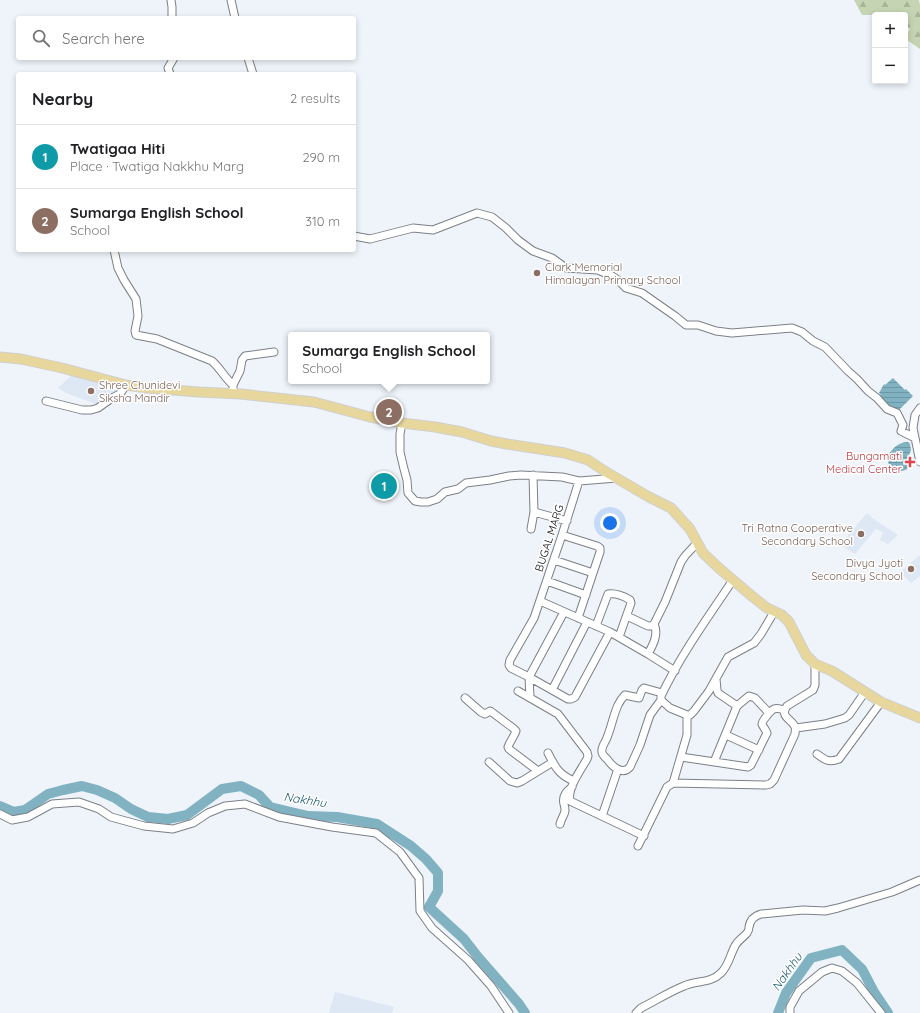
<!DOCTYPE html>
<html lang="en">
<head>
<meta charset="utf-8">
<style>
  :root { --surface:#fff; --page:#f6f6f6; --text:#202124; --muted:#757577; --line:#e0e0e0; --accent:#c74285 }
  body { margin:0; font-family:Quicksand,sans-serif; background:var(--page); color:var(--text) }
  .controls { position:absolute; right:12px; top:12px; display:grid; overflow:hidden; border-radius:4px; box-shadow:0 2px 6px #0003 }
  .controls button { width:36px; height:36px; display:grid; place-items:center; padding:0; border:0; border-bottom:1px solid var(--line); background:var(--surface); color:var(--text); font:20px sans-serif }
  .you { position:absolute; left:610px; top:523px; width:14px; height:14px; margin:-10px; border:3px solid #fff; border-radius:50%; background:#1a73e8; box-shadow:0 0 0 6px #1a73e833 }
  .badge { display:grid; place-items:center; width:26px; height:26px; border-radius:50%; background:var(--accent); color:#fff; font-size:13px; font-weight:700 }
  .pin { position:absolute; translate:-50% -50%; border:2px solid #fff; box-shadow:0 1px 4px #0006 }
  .popup { position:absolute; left:288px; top:332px; width:202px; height:52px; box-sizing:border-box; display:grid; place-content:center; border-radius:4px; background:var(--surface); filter:drop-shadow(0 1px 3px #0005); font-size:13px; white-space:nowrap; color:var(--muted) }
  .popup b { font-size:15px; color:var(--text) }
  .popup::after { content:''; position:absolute; left:50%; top:100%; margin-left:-8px; border:8px solid transparent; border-top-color:var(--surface) }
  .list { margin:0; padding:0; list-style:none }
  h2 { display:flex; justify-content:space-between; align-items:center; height:52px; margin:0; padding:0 16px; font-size:17px }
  h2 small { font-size:13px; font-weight:400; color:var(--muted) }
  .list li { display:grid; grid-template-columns:26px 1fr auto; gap:12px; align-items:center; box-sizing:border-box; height:64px; padding:0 16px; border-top:1px solid var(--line) }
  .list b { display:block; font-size:15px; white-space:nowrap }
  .list p { margin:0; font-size:13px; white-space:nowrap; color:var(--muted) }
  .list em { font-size:13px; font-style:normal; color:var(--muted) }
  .icon { flex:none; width:22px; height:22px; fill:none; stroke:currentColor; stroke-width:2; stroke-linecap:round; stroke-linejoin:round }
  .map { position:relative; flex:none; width:920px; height:1013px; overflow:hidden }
  .search { position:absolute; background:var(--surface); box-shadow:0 2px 6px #0003; left:16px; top:16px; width:340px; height:44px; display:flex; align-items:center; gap:10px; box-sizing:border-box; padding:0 14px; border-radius:4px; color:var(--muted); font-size:15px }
  .panel { position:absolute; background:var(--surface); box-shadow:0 2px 6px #0003; left:16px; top:72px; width:340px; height:180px; border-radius:4px }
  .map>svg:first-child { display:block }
  .built { fill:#dde8f4 }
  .forest { fill:url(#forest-firs) }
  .water { fill:url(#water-rules) }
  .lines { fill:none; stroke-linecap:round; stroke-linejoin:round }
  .river { stroke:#80b2c2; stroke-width:10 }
  .minor-casing { stroke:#7b8086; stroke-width:9 }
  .major-casing { stroke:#cfcfcf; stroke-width:11 }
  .minor { stroke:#fff; stroke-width:7 }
  .major { stroke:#e8d79d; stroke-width:9 }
  .education-dot { fill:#8d6e63; stroke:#fff; stroke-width:1.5 }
  .health-dot { fill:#e0444e; stroke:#fff; stroke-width:1.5 }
  .labels { text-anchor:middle; stroke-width:3; stroke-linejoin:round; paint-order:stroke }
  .education-label { font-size:11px; fill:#785e54; stroke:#fff; text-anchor:start }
  .health-label { font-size:11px; fill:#be3a42; stroke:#fff; text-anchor:end }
  .street-label { font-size:11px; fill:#0d0e11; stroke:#fff }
  .water-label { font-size:12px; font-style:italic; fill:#17596b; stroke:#fff }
</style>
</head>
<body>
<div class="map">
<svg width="920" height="1013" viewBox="0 0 920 1013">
  <defs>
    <pattern id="forest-firs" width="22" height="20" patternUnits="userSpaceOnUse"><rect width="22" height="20" fill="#c5d4b2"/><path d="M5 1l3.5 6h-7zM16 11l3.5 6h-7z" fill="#a8b598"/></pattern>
    <pattern id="water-rules" width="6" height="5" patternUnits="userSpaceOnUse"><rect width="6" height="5" fill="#80b2c2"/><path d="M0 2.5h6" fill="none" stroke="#6d98a6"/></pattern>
  </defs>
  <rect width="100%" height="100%" fill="#eff4fb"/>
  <path class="built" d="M74,373l49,15 -6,5 -21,11 -30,-11 -8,-5z
    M867,513l11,9 20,13 -10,9 -8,-4 3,-8 -7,-3 -21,25 -15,-9z
    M920,555v21l-9,7 -11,-11z
    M335,992l59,15 -2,6h-63z"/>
  <path class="forest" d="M854,0h65l1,5v44l-13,-9 -2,2v-5l5,-8 -5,-3v-11h-43z"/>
  <path class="water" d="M893,378l12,12 1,-1 7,7 -17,17 -16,-17 1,-1 -2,-2 5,-9 1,1z
    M908,442l2,2 1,6c0,1 -2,5 -3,6 0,3 2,9 0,12 -1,2 -4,2 -6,3 -7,1 -15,-5 -14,-12 0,-7 8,-14 14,-16 2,-1 4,-1 6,-1z"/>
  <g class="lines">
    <path class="river" d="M0,806l14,6 11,-2 23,-16 15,-4 19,-4 15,4 18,8 16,11 17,8 20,2 19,-4 35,-26 19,-3 18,9 11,12 38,9 29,1 40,7 34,22 15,13 12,14v18l-9,16 35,32 14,18 41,47 6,9
      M778,1013l8,-20 25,-35 31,-8 20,19 12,23 14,21"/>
    <g class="minor-casing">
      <path id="minor" d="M171,0l1,7v11
        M231,0l4,18
        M248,58l5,16
        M170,74l-2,-6 6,-10
        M354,236l16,3 43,-11 20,2 44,-17 15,4 14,11 12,12 15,11 19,7 14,10 32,2 14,6 6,4 8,8 16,5 33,23 11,9h12l18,6 16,2 60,-5 10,4 11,9 12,6 23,24 9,8 11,12 9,7 10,11 10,4 6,12 -2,6 14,7
        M114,250l4,18 6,12 12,19 2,17 -3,15 1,4 21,4 55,22c8,7 13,17 21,24
        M233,389v-4l7,-14 2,-11 3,-4 29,-4
        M46,401l36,9h9l7,-2 14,-10 8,-4 6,-9
        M920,408l-5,7 -2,13 7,34
        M402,423l-2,11v18l4,17 3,11 1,13 7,8 6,1h7l9,-3 8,-7 13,-3 8,-6 24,-3 19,-4 12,-1 41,2 17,4 38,-3
        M579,481l-17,54 -28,83 -24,42 -1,5 2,3 18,9 39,22h3l4,-2 35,-65
        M534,512l33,9
        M531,529l3,-17 -1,-37
        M562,535l35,11 3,2v4l-22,66
        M554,560l39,13
        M733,580c-25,37 -53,76 -72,116v4l9,8 17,7h3l4,-4 15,-20 19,-34 26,-14 7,-9 13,-22
        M547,581l39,14
        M540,601l70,31 38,22 27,17
        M627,616l21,10h3l3,-2 11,-22 16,-40 4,-6 12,-13
        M596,626l12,-32c7,-1 16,2 22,6l1,3 -12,34
        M648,654c5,-9 11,-20 6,-30
        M716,679l1,11 1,3 19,13
        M552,690l35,-68
        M518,691l40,23 29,38 1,4 -1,3c-6,11 -20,29 -17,42l74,35
        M530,697l-1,-20 35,-65
        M465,698l16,14 4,2 5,-3 3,2 20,15 3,3c-2,6 -6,10 -8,16l1,2 29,22
        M661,700l-11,15 -10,30 -10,22c-8,9 -18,-1 -23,-8 -2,-2 -5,-4 -5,-7 -1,-4 2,-8 4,-12 5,-11 7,-24 12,-35 2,-4 4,-7 7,-10l14,3 3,-8 2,-2 18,5
        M796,728l29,-4 20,-6 4,-3 16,-23
        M726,735l33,15
        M548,753c7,14 11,22 26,28
        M817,754c8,6 12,9 22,5l42,-57
        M681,757l67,10 3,-2 16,-32c-1,-3 -4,-6 -5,-9 0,-3 9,-14 12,-15 3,-1 7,0 10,1
        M489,762l21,19 7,2 5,-2 31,-19
        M714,762l23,-56 12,-10 6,2 14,15
        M673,783l14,-48v-20
        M0,814l12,6 16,-3 24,-13 27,-2 20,7 12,8 33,9 29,3 20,-6 15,-10 17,-7 20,-2 34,13 53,10 44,6 24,19 19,26 1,33 12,17 36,32 23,26 18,27
        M602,816l16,-47
        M560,824c1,-5 4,-8 5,-13 0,-3 0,-4 -1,-7 -2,-8 2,-12 8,-17
        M638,846l29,-59 6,-4 93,2 4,-1 4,-4 21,-46c0,-3 1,-5 0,-7 -3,-8 -16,-10 -8,-21l26,-16 2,-5v-21
        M636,1013l5,-5c14,-7 28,-16 43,-22 12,-6 26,-2 37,-13 8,-8 9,-18 14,-27 3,-6 9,-9 12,-13 2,-3 2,-3 2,-6 1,-7 5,-11 12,-13l42,-4 22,1 13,-3 54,-16 28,-12
        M790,1013v-6l9,-16 23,-19 10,-4 10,3 15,12 24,30"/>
    </g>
    <g class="major-casing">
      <path id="major" d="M0,357l21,2 41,9 64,17 20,3 52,4 43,2 73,8 56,15 32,6 33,4 27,5 29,9 16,3 58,9 23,7 18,12 43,25 22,11 19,21 13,24 17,16 33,28 14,11 15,7 7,7 17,33 9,9 17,7 49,31 39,16"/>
    </g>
    <use href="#minor" class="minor"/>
    <use href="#major" class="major"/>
  </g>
  <g class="education-dot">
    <circle cx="537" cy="273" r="4"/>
    <circle cx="91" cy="391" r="4"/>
    <circle cx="861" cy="534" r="4"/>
    <circle cx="911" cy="569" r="4"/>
  </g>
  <path class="health-dot" d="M908 456h4v4h4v4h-4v4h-4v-4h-4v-4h4z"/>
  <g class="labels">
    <g class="education-label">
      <text x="545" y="271">Clark Memorial<tspan x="545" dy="13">Himalayan Primary School</tspan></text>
      <text x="99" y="389">Shree Chunidevi<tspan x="99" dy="13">Siksha Mandir</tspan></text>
      <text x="853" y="532" text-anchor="end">Tri Ratna Cooperative<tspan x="853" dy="13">Secondary School</tspan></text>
      <text x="903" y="567" text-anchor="end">Divya Jyoti<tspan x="903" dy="13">Secondary School</tspan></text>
    </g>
    <g class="health-label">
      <text x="902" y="460">Bungamati<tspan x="902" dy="13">Medical Center</tspan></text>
    </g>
    <g class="street-label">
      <text transform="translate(549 538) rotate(-72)" y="4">BUGAL MARG</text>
    </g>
    <g class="water-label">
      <text transform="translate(305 800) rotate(9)" y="4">Nakhhu</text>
      <text transform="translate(787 972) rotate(-55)" y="4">Nakhhu</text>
    </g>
  </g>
</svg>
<div class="controls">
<button>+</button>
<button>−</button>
</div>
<div class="you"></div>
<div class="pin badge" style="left:384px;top:486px;background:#0f9aa8">1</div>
<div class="pin badge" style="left:389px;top:412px;background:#8d6e63">2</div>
<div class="popup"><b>Sumarga English School</b>School</div>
<div class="search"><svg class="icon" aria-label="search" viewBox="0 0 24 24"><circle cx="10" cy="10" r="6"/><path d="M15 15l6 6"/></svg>Search here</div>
<section class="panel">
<h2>Nearby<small>2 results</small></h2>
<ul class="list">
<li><span class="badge" style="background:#0f9aa8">1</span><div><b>Twatigaa Hiti</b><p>Place · Twatiga Nakkhu Marg</p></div><em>290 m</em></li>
<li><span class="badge" style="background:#8d6e63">2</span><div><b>Sumarga English School</b><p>School</p></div><em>310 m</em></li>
</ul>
</section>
</div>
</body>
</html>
